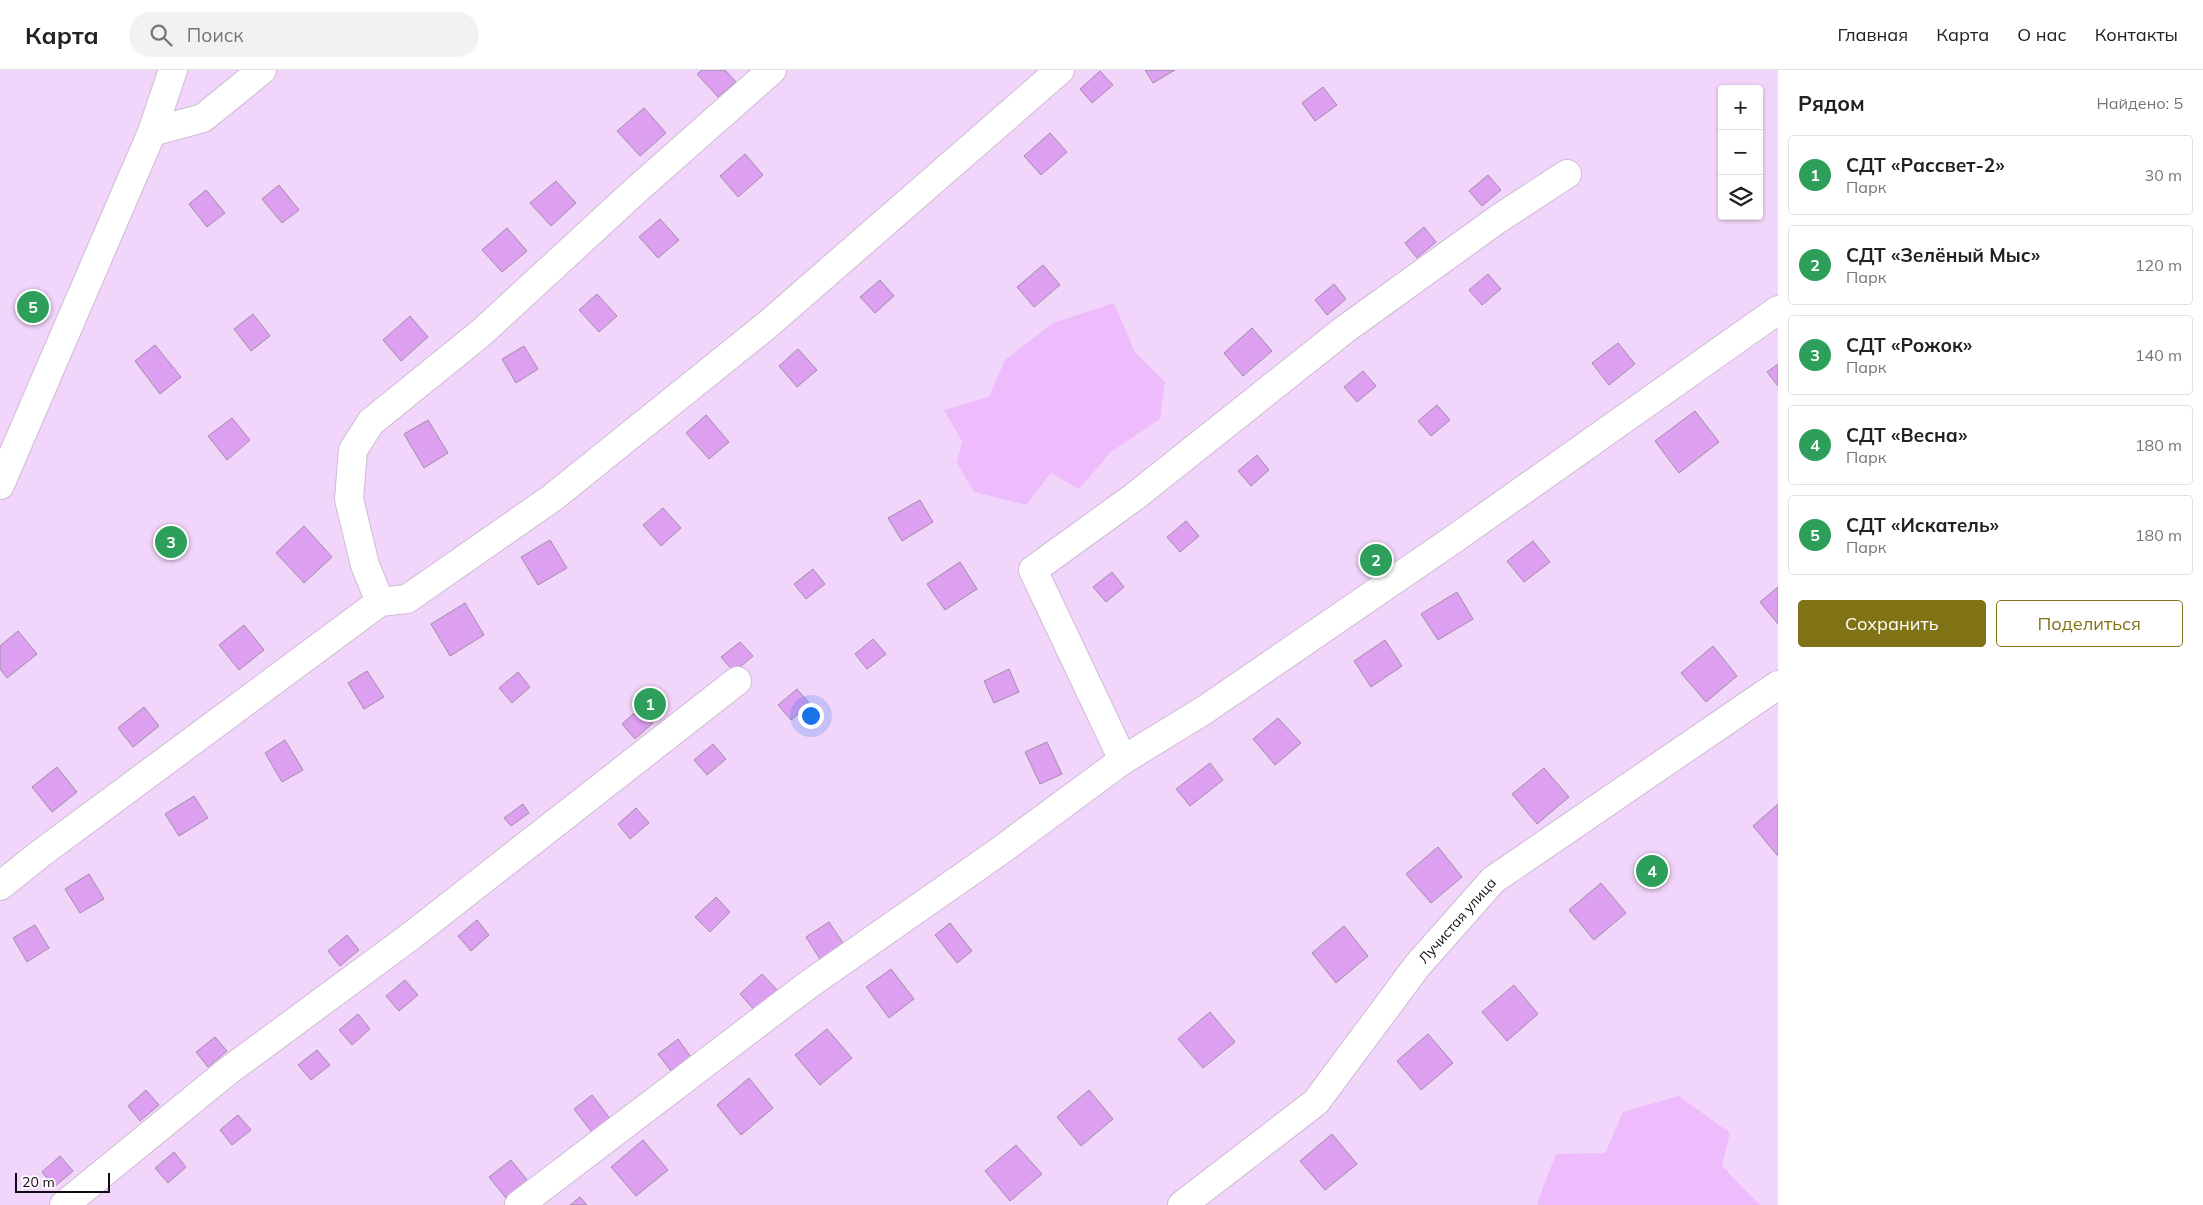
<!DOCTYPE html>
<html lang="ru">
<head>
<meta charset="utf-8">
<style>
  :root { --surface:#fff; --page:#f2f2f2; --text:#222; --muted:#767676; --line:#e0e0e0; --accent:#807315 }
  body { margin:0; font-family:Mulish,sans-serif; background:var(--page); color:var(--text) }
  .controls { position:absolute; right:15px; top:15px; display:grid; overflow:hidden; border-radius:5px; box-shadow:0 1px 4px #0004 }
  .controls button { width:45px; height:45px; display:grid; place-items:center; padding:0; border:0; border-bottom:1px solid var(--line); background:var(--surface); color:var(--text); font:25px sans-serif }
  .scale { position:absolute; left:15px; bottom:12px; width:95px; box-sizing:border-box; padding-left:5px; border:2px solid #120b14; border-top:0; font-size:14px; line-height:18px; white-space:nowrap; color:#120b14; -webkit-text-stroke:4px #fcf8fd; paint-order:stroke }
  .you { position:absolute; left:810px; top:645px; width:18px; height:18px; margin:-12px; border:4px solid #fff; border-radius:50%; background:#1a73e8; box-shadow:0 0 0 8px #1a73e833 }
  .badge { display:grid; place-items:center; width:32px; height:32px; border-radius:50%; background:var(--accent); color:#fff; font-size:16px; font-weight:700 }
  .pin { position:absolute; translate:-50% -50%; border:2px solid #fff; box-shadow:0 1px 5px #0006 }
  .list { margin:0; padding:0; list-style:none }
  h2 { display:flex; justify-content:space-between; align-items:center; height:65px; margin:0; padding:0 20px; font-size:21px }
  h2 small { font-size:16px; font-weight:400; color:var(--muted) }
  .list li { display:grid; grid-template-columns:32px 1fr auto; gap:15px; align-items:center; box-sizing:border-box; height:80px; margin:0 10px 10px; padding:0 10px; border:1px solid var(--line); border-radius:5px }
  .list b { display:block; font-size:19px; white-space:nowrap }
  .list p { margin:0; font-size:16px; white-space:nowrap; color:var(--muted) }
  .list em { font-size:16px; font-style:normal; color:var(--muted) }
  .actions { display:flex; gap:10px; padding:15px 20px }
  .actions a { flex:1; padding:11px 0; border:1px solid var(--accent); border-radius:5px; text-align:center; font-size:18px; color:var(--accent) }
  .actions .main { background:var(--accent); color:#fff }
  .icon { flex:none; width:28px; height:28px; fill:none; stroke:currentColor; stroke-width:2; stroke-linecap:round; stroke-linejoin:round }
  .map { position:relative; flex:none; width:1778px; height:1135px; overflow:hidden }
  header { display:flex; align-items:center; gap:30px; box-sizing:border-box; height:70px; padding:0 25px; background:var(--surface); border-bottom:1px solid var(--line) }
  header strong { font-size:24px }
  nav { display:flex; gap:28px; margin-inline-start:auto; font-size:18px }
  .search { width:350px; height:45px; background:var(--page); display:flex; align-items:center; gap:12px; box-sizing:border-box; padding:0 18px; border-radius:28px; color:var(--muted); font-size:19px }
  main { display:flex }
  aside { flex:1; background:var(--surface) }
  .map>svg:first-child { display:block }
  .green { fill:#f1d5fa; fill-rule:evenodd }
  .water { fill:#eebcfd }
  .building { fill:#dd9ff0; stroke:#a08ea6 }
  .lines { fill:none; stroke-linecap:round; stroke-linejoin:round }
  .minor-casing { stroke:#cfbbd5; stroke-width:30 }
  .minor { stroke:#fff; stroke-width:28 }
  .labels { text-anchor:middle; stroke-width:4; stroke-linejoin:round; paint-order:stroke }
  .street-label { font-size:14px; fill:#120b14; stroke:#fcf8fd }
</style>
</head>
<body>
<header>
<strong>Карта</strong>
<div class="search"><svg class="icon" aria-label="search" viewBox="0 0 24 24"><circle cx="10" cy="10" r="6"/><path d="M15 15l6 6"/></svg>Поиск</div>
<nav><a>Главная</a><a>Карта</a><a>О нас</a><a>Контакты</a></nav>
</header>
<main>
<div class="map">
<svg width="1778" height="1135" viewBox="0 0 1778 1135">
  <rect width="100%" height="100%" fill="#fcf8fd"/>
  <path class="green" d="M0,0h1778v1135h-1778zM1722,19h37v127h-37z"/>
  <path class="water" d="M1114,233l21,49 30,30 -5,37 -49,33 -32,37 -28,-16 -25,32 -52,-13 -17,-29 5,-22 -18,-31 45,-13 16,-37 48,-37z
    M1679,1026l51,37 -8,33 38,39h-221l-2,-2 19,-49 49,-1 18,-41z"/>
  <path class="building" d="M702,0h23l11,12 -18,15 -21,-23z
    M1145,0h30l-22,13z
    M1100,1l13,14 -21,18 -12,-14z
    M1323,17l14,18 -22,16 -13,-18z
    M644,38l22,25 -26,23 -23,-25z
    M1050,63l17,19 -26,23 -17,-19z
    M745,84l18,21 -25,22 -18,-21z
    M1488,105l13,15 -19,16 -13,-15z
    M556,111l20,22 -25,23 -21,-23z
    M279,115l20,25 -17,13 -20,-24z
    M206,120l19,23 -18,14 -18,-23z
    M660,149l19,21 -21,18 -19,-21z
    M1424,157l12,15 -19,16 -12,-15z
    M507,158l20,23 -25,21 -20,-22z
    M1043,195l17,20 -26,22 -17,-20z
    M1488,204l13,15 -19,16 -13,-15z
    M880,210l14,16 -19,17 -15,-16z
    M1334,214l12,15 -19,16 -12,-15z
    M597,224l20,22 -18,16 -20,-22z
    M253,244l17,22 -19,15 -17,-22z
    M410,246l18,21 -27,24 -18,-21z
    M1252,258l20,23 -29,25 -19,-23z
    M1618,273l17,21 -26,21 -17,-22z
    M155,275l26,32 -21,17 -25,-33z
    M524,276l14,23 -22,14 -14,-24z
    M798,279l19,21 -20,17 -18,-21z
    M1778,294v22l-11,-14z
    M1363,301l13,15 -19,16 -13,-15z
    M1437,335l13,15 -19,16 -13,-15z
    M1695,341l24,31 -40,31 -24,-32z
    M706,345l23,27 -20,17 -23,-26z
    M232,348l18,22 -23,20 -19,-24z
    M428,350l20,33 -24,15 -20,-34z
    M1257,385l12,15 -18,16 -13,-15z
    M920,430l13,22 -31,19 -14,-23z
    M663,438l18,20 -20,18 -18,-21z
    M1186,451l13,15 -19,16 -13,-15z
    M304,456l28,31 -28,26 -28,-30z
    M550,470l17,28 -29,17 -17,-28z
    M1533,471l17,21 -26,20 -17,-21z
    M960,492l17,27 -32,21 -18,-26z
    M813,499l12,15 -19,15 -12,-15z
    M1112,502l12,15 -18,15 -13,-15z
    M1778,517v37l-18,-22z
    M1457,522l16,27 -35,21 -17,-26z
    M465,533l19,32 -34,21 -19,-32z
    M244,555l20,25 -25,20 -20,-25z
    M18,561l19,23 -30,24 -7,-9v-23z
    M873,569l13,15 -19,15 -12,-15z
    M1385,570l17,26 -31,21 -17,-26z
    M740,572l13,14 -19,16 -13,-15z
    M1713,576l24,30 -31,26 -25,-29z
    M1009,599l10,23 -25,11 -10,-22z
    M367,601l17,26 -20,12 -16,-26z
    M518,602l12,15 -18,16 -13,-15z
    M797,619l13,15 -19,16 -13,-15z
    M144,637l15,19 -26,21 -15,-19z
    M640,638l13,15 -18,16 -13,-15z
    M1278,648l23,25 -26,22 -22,-26z
    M285,670l18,30 -21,12 -17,-29z
    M1047,672l15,32 -22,10 -15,-32z
    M713,674l13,15 -19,16 -13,-15z
    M1210,693l13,17 -33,26 -14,-17z
    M57,697l20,25 -25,20 -20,-25z
    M1544,698l25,29 -32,27 -25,-30z
    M194,726l14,22 -29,18 -14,-22z
    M523,734l6,9 -18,13 -7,-8z
    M1778,734v51h-1l-24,-29z
    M636,738l13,15 -19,16 -12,-15z
    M1438,777l24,30 -31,26 -25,-29z
    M89,804l15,25 -24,14 -15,-24z
    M1601,813l25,30 -32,27 -25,-30z
    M716,827l14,15 -20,20 -15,-15z
    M477,850l12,15 -18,16 -13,-15z
    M829,852l14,21 -23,16 -14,-22z
    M950,853l22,28 -15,12 -22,-28z
    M35,855l14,23 -22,14 -14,-24z
    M1344,856l24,30 -32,27 -24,-30z
    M347,865l12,15 -19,16 -12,-15z
    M891,899l23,30 -25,19 -23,-31z
    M762,904l18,19 -23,20 -17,-19z
    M405,910l13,15 -19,16 -13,-15z
    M1514,915l24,29 -31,27 -25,-29z
    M1210,942l25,30 -32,26 -25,-29z
    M358,944l12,15 -18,16 -13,-15z
    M827,959l25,29 -32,27 -25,-30z
    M1428,964l25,29 -32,27 -24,-29z
    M215,967l12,14 -19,16 -12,-15z
    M678,969l13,18 -20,14 -13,-17z
    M317,980l13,15 -19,15 -13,-15z
    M749,1008l24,30 -32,27 -24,-30z
    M146,1020l13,15 -19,16 -12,-15z
    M1089,1020l24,29 -32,27 -24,-29z
    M592,1025l20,26 -18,14 -20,-26z
    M238,1045l13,15 -19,15 -12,-15z
    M1332,1064l25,30 -32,26 -25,-29z
    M643,1070l25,30 -32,26 -25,-29z
    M1016,1075l26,29 -32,27 -25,-30z
    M174,1082l12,15 -18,16 -13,-15z
    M60,1086l13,15 -19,16 -12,-15z
    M511,1090l17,21 -22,17 -17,-21z
    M580,1127l7,8h-17z"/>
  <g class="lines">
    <g class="minor-casing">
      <g id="minor">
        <path d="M152,62l21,-62"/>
        <path d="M0,415l152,-353 51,-14 59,-48"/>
        <path d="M380,532l-15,-37 -16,-66 4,-49 18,-28 110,-89 153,-141 138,-122"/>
        <path d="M1123,690l-90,-190 101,-73 210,-167 154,-111 69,-45"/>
        <path d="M0,816l40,-32 340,-252 27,-3 145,-101 214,-172 294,-256"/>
        <path d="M64,1135l164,-134 183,-135 326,-255"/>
        <path d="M519,1135l289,-220 189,-132 126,-93 80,-49 251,-172 324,-229"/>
        <path id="s1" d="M1182,1135l134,-103 101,-136 76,-86 285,-195"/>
      </g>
    </g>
    <use href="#minor" class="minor"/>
  </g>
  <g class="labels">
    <g class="street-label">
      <text dy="5" stroke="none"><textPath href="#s1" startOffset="399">Лучистая улица</textPath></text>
    </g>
  </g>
</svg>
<div class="controls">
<button>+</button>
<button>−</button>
<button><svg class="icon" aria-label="layers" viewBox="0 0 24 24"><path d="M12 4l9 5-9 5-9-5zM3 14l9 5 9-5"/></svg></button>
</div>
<div class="scale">20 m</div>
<div class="you"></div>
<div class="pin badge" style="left:650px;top:634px;background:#2e9e5b">1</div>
<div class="pin badge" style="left:1376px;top:490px;background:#2e9e5b">2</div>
<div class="pin badge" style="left:171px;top:472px;background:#2e9e5b">3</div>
<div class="pin badge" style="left:1652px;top:801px;background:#2e9e5b">4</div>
<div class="pin badge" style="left:33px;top:237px;background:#2e9e5b">5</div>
</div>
<aside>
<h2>Рядом<small>Найдено: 5</small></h2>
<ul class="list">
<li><span class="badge" style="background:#2e9e5b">1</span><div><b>СДТ «Рассвет-2»</b><p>Парк</p></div><em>30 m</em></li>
<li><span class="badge" style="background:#2e9e5b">2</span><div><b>СДТ «Зелёный Мыс»</b><p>Парк</p></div><em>120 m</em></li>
<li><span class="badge" style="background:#2e9e5b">3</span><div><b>СДТ «Рожок»</b><p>Парк</p></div><em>140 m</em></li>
<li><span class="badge" style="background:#2e9e5b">4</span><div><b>СДТ «Весна»</b><p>Парк</p></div><em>180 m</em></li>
<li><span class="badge" style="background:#2e9e5b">5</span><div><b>СДТ «Искатель»</b><p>Парк</p></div><em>180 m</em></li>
</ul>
<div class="actions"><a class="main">Сохранить</a><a>Поделиться</a></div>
</aside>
</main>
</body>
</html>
